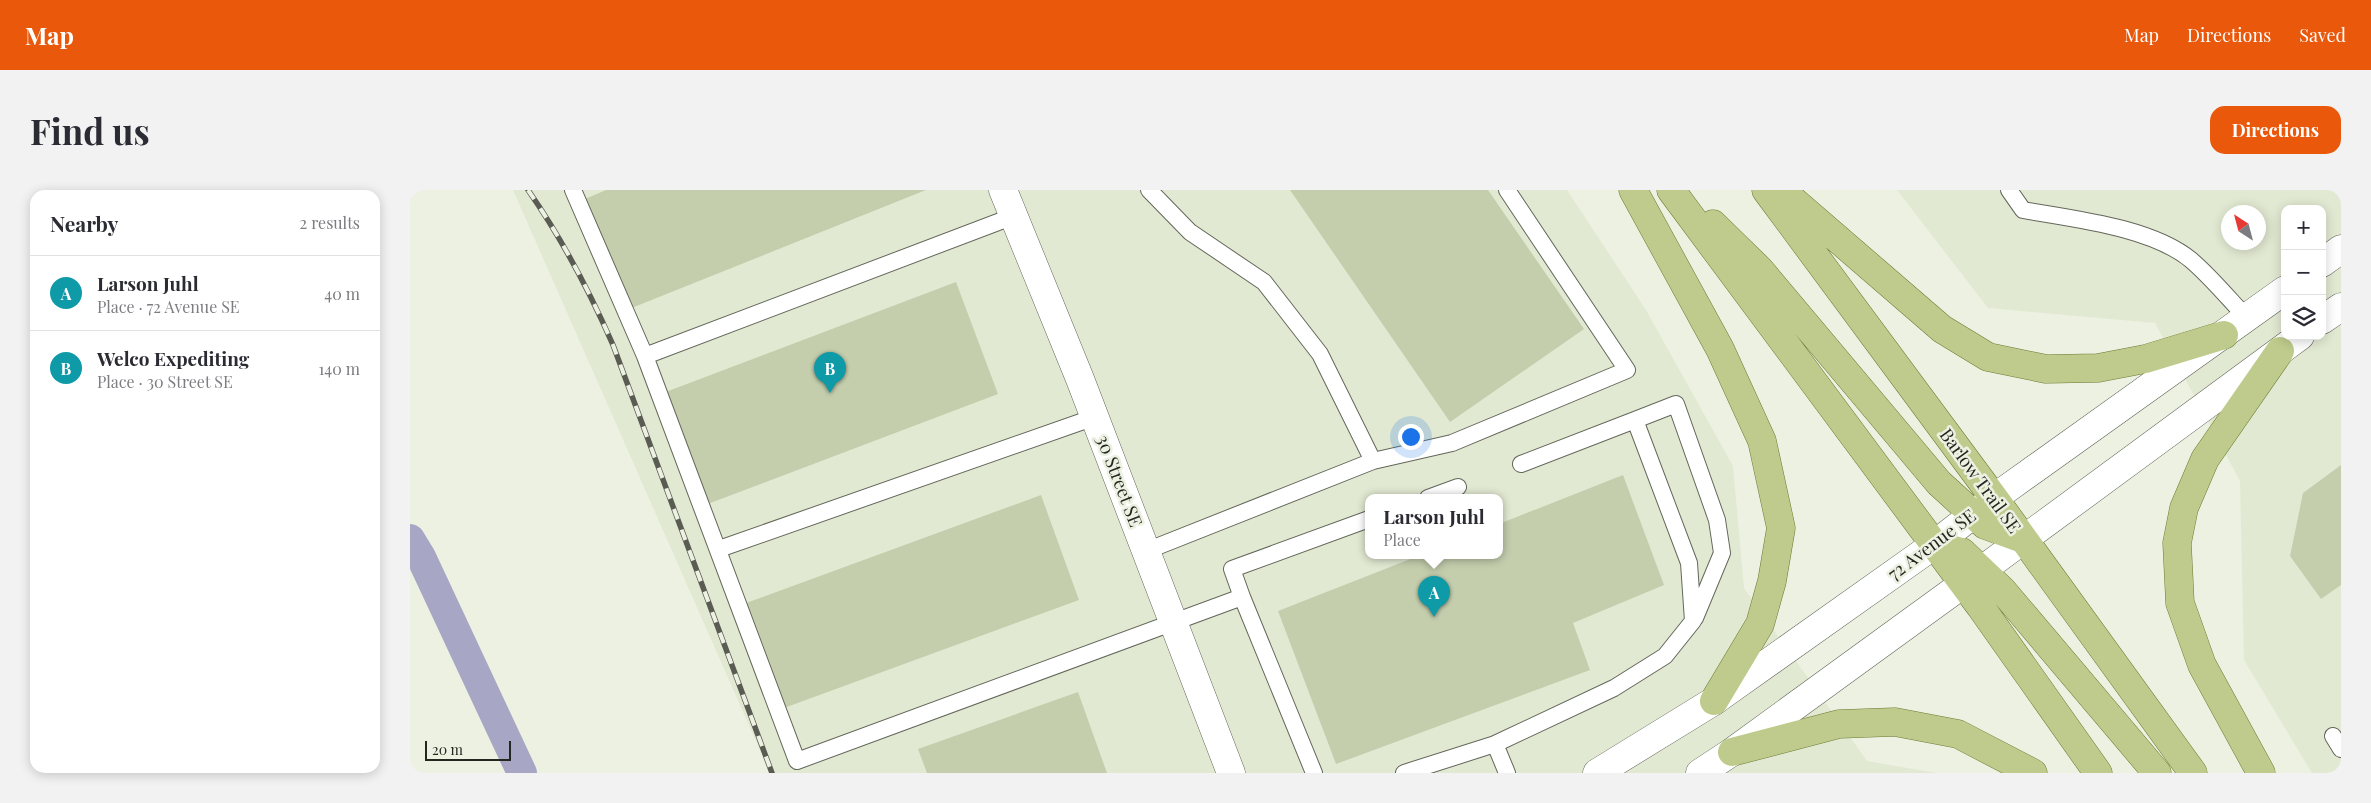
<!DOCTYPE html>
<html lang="en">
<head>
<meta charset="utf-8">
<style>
  :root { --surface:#fff; --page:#f2f2f3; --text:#2b2b33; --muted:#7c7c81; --line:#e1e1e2; --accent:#ea580c }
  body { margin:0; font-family:"Playfair Display",serif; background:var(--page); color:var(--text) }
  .controls { position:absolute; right:15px; top:15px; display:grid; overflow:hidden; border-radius:10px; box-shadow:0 2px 12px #0003 }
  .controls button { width:45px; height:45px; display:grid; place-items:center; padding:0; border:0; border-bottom:1px solid var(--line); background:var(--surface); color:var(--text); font:25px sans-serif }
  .compass { position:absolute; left:1811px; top:15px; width:45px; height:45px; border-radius:50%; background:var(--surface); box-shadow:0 2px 12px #0003; rotate:324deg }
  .scale { position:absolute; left:15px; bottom:12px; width:86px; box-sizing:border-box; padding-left:5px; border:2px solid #242620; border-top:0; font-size:14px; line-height:18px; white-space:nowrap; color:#242620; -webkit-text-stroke:4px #ecf1e2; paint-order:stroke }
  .you { position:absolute; left:1000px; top:246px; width:18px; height:18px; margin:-12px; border:4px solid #fff; border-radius:50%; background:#1a73e8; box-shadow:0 0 0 8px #1a73e833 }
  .badge { display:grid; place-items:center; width:32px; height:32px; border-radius:50%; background:var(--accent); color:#fff; font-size:16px; font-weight:700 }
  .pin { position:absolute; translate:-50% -41px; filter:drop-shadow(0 1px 2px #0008) }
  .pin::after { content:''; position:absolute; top:26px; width:18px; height:15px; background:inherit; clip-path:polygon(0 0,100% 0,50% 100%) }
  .popup { position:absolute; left:955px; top:304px; width:138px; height:65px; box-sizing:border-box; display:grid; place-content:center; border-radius:10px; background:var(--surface); filter:drop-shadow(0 1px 4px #0005); font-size:16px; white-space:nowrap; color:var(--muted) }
  .popup b { font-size:19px; color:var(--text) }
  .popup::after { content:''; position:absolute; left:50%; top:100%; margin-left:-10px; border:10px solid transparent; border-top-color:var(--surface) }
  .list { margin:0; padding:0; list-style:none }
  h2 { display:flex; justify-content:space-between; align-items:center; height:65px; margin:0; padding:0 20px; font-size:21px }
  h2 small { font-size:16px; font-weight:400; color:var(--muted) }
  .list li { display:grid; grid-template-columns:32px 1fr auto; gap:15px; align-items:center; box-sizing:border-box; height:75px; padding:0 20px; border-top:1px solid var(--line) }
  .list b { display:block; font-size:19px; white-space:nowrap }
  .list p { margin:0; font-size:16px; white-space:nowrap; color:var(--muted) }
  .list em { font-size:16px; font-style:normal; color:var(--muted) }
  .icon { flex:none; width:28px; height:28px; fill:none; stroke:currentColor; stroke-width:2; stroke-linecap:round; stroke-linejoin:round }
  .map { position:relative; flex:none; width:1931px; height:583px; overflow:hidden; border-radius:15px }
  header { display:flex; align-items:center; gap:30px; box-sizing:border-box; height:70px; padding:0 25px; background:var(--accent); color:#fff }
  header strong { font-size:24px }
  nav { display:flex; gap:28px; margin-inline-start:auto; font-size:18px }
  .intro { display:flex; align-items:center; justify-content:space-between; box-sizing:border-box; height:120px; padding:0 30px }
  h1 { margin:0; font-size:35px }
  .button { padding:12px 22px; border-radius:15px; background:var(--accent); color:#fff; font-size:18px; font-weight:700 }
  main { display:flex; gap:30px; padding:0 30px }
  aside { flex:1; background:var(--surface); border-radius:15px; box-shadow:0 2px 12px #0003 }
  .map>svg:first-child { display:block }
  .built { fill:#e2e9d2; fill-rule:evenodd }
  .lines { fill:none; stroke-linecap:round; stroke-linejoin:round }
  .canal { stroke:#a8a6c5; stroke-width:30 }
  .building { fill:#c4cead }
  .service-casing { stroke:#63675a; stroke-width:18 }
  .minor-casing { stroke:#63675a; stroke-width:29 }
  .tertiary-casing { stroke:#63675a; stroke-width:29 }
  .primary-casing { stroke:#6c7b34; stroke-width:29 }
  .service { stroke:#fff; stroke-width:16 }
  .minor { stroke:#fff; stroke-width:28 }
  .tertiary { stroke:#fff; stroke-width:28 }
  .primary { stroke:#becb8c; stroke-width:28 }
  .rail-casing { stroke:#5a5c54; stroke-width:5.5 }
  .rail { stroke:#ecf1e2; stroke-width:4; stroke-dasharray:11; stroke-linecap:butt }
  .labels { text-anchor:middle; stroke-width:5; stroke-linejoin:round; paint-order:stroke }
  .street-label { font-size:18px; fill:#242620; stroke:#ecf1e2 }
</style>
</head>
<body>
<header>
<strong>Map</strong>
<nav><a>Map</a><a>Directions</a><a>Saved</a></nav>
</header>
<div class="intro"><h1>Find us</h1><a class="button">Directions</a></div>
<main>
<aside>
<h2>Nearby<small>2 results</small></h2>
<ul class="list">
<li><span class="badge" style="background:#0f9aa8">A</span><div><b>Larson Juhl</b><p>Place · 72 Avenue SE</p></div><em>40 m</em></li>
<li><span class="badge" style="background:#0f9aa8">B</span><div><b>Welco Expediting</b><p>Place · 30 Street SE</p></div><em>140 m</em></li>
</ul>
</aside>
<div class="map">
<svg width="1931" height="583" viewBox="0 0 1931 583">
  <rect width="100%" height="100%" fill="#ecf1e2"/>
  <path class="built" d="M103,0h1054l79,120 87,156 11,122 123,173 69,12h-1166zM959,308h130v58h-130z
    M1487,0h444v583h-29l-68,-113 -4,-179 -85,-158 -167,-15zM1875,19h37v127h-37zM1818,22h30v30h-30z"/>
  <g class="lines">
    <path class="canal" d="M0,349l11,18 101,216"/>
  </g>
  <path class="building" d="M196,0h320l-297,119 -44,-110z
    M880,0h198l96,139 -134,93z
    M546,92l42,112 -293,111 -42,-112z
    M1931,275v120l-20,14 -31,-43 13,-63z
    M1213,285l41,110 -91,38 17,47 -254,94 -58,-153 140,-55h81v-32z
    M631,305l38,105 -295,108 -38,-105z
    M668,502l29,81h-180l-9,-24z"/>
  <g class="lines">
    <g class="service-casing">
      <path id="service" d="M163,0l72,166 152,405 445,-164 72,176
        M1599,0l14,20c50,9 128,17 168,50 20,17 38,39 56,58
        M235,166l369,-140
        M1225,230l41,-16 41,116 5,33 -27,65
        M963,271l79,-18 175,-73 -120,-180
        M1018,308l30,-11
        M309,359l376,-132
        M736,361l227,-90 -53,-107 -56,-72 -74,-50 -41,-42
        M832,407l-10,-28 137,-50
        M1923,546l8,13
        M994,583l91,-29
        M1097,583l-12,-29 119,-56 51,-32 28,-35 -4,-58 -54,-143 -114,44"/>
    </g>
    <g class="minor-casing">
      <path id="minor" d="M593,0l77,189 151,394
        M1187,583l117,-72 220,-156
        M1290,583l32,-21 231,-168"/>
    </g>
    <g class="tertiary-casing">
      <path id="tertiary" d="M1912,73l19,-14
        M1912,130l19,-13
        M1524,355l60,-47 291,-208
        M1553,394l337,-248"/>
    </g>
    <g class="primary-casing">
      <path id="primary" d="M1223,0l87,159 42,92 19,87 -9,53 -12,43 -46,77
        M1261,0l309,416 118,167
        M1356,0l228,308 199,275
        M1371,0l161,139 46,28 58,12 52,-1 47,-9 79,-24
        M1303,34l47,46 179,213 46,42 38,14
        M1524,355l28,7 41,39 154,182
        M1322,562l107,-28 56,-2 63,12 75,39
        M1851,583l-59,-108 -22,-62 -3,-60 7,-35 21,-49 75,-108"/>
    </g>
    <use href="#service" class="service"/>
    <use href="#minor" class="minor"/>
    <use href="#tertiary" class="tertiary"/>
    <use href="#primary" class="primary"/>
    <g class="rail-casing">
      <path id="rail" d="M118,0c34,49 61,100 85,155l159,428"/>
    </g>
    <use href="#rail" class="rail"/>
  </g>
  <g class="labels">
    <g class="street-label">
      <text transform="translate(709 291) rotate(69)" y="6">30 Street SE</text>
      <text transform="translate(1570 291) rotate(54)" y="6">Barlow Trail SE</text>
      <text transform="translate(1522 355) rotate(-37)" y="6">72 Avenue SE</text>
    </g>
  </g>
</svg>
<div class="controls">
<button>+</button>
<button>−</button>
<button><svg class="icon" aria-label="layers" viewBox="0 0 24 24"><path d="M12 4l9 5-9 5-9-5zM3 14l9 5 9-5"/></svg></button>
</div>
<svg class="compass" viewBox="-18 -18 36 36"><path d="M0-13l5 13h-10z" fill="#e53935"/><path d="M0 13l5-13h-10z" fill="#7c7c81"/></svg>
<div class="scale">20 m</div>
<div class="you"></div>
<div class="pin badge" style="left:1024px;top:427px;background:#0f9aa8">A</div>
<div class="popup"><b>Larson Juhl</b>Place</div>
<div class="pin badge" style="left:420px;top:203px;background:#0f9aa8">B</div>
</div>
</main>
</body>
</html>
